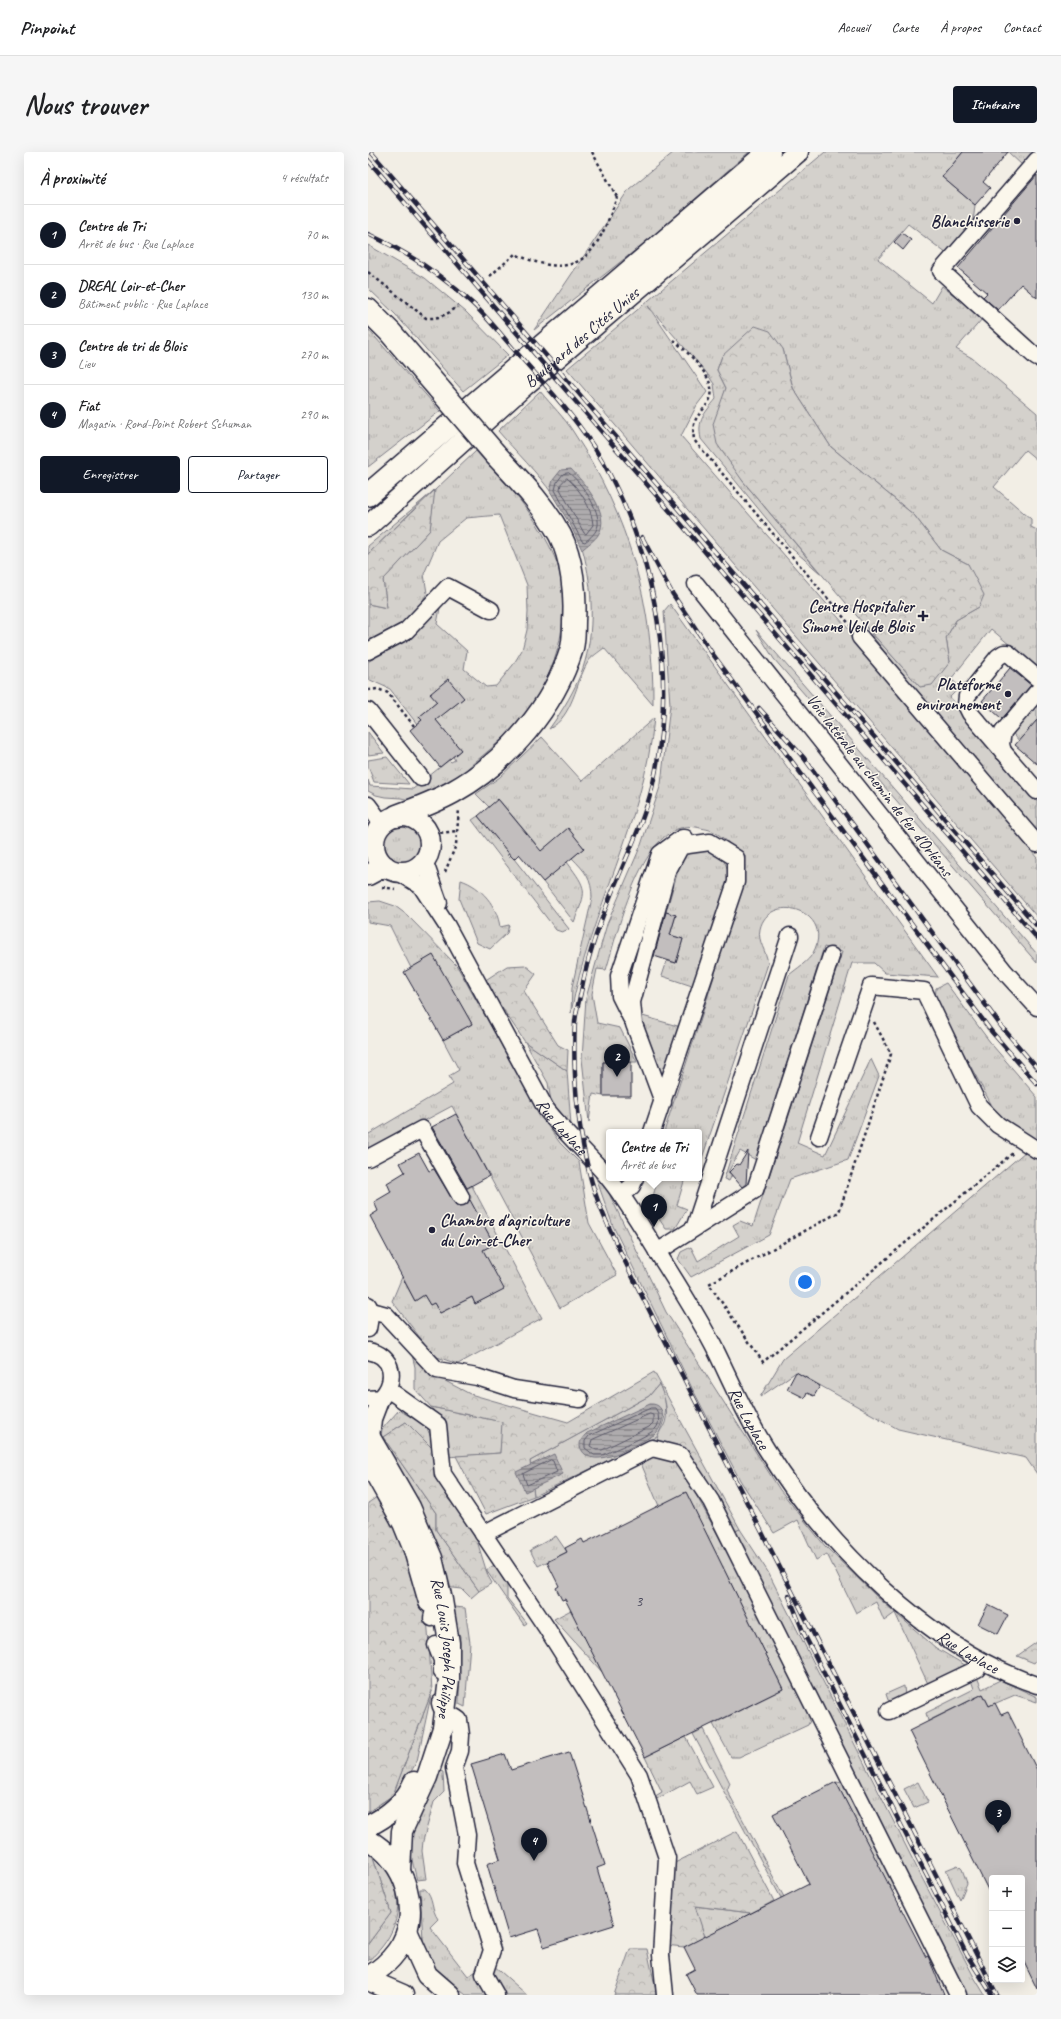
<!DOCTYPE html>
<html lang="fr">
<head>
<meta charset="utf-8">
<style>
  :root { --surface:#fff; --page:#f6f6f6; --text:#202124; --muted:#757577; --line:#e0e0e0; --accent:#111827 }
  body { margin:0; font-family:Caveat,sans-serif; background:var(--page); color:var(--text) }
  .controls { position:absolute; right:12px; bottom:12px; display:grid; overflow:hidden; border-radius:4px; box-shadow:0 4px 16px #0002 }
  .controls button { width:36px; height:36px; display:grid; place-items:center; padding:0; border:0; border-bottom:1px solid var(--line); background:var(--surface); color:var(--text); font:20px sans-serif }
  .you { position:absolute; left:437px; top:1130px; width:14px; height:14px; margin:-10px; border:3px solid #fff; border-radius:50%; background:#1a73e8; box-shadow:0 0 0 6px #1a73e833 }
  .badge { display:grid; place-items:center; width:26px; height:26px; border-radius:50%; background:var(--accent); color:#fff; font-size:13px; font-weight:700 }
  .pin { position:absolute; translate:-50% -33px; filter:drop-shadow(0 1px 2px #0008) }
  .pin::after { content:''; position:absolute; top:21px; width:14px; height:12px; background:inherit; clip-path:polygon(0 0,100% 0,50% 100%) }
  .popup { position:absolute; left:238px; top:977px; width:96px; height:52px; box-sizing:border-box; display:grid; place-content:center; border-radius:4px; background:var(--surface); filter:drop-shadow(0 1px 3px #0005); font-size:13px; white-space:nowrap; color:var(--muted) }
  .popup b { font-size:15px; color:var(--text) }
  .popup::after { content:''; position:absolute; left:50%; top:100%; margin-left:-8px; border:8px solid transparent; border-top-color:var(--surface) }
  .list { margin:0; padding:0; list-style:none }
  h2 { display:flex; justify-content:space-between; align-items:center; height:52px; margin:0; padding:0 16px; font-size:17px }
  h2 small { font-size:13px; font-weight:400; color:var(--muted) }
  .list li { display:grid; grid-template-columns:26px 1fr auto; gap:12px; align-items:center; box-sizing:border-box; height:60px; padding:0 16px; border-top:1px solid var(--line) }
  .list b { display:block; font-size:15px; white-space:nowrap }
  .list p { margin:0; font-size:13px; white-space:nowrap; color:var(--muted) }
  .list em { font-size:13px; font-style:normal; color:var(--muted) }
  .actions { display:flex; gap:8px; padding:12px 16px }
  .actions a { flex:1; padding:9px 0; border:1px solid var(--accent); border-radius:4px; text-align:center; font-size:14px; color:var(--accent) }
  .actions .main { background:var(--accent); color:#fff }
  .icon { flex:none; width:22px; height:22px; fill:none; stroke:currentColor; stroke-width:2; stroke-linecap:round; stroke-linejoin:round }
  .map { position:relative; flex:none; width:669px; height:1843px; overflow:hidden; border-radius:4px }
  header { display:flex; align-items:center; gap:24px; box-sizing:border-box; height:56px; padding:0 20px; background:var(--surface); border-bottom:1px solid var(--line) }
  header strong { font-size:19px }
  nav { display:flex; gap:22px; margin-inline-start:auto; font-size:14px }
  .intro { display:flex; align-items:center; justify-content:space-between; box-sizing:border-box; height:96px; padding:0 24px }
  h1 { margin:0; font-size:28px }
  .button { padding:10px 18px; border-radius:4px; background:var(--accent); color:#fff; font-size:14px; font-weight:700 }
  main { display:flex; gap:24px; padding:0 24px }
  aside { flex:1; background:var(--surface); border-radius:4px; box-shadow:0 4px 16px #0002 }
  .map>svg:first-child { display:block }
  .grass { fill:url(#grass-tufts); stroke:#7b7a84 }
  .forest { fill:url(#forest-crowns); stroke:#7b7a84 }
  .water { fill:url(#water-rules); stroke:#76747f }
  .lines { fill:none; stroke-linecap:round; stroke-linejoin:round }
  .shore { stroke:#5a5969; stroke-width:1 }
  .building { fill:#c2bebe; stroke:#22223b }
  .minor-casing { stroke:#22223b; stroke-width:19 }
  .major-casing { stroke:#22223b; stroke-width:23 }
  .highway-casing { stroke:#22223b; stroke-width:25 }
  .path { stroke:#22223b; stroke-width:2.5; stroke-dasharray:3 3; stroke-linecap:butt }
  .minor { stroke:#fbf7ec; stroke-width:16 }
  .major { stroke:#fbf7ec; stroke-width:20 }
  .highway { stroke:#fbf7ec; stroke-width:22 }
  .rail-casing { stroke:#22223b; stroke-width:4.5 }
  .rail { stroke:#fbf7ec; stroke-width:3; stroke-dasharray:9; stroke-linecap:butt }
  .highway-bridge-casing { stroke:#22223b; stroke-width:25; stroke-linecap:butt }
  .highway-bridge { stroke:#fbf7ec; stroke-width:22 }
  .poi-dot { fill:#22223b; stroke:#fbf7ec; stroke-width:1.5 }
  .labels { text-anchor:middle; stroke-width:3; stroke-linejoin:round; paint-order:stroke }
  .number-label { font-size:15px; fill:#4a495c }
  .poi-label { font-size:17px; font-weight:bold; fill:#22223b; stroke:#fbf7ec; text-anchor:end }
  .street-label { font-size:17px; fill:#22223b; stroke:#fbf7ec }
</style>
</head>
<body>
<header>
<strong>Pinpoint</strong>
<nav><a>Accueil</a><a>Carte</a><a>À propos</a><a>Contact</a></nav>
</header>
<div class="intro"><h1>Nous trouver</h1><a class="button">Itinéraire</a></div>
<main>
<aside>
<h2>À proximité<small>4 résultats</small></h2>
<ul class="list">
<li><span class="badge">1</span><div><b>Centre de Tri</b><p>Arrêt de bus · Rue Laplace</p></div><em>70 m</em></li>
<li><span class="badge">2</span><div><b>DREAL Loir-et-Cher</b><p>Bâtiment public · Rue Laplace</p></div><em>130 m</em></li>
<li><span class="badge">3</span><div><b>Centre de tri de Blois</b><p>Lieu</p></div><em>270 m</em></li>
<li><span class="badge">4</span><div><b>Fiat</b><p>Magasin · Rond-Point Robert Schuman</p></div><em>290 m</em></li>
</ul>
<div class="actions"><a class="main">Enregistrer</a><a>Partager</a></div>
</aside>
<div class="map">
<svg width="669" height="1843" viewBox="0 0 669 1843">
  <defs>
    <pattern id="grass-tufts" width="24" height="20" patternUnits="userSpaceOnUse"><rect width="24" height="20" fill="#d4d1cc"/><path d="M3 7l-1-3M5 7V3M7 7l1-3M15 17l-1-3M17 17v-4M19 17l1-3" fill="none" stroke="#b6b3b0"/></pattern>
    <pattern id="forest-crowns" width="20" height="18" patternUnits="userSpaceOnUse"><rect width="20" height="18" fill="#d4d1cc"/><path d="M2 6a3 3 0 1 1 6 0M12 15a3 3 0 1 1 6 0" fill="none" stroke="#b6b3b0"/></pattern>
    <pattern id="water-rules" width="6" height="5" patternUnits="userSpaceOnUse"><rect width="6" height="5" fill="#aeabad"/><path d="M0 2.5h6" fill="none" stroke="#8d8b8e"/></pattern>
  </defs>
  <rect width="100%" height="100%" fill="#f2eee5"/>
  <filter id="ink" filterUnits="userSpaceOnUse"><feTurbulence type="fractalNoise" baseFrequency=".025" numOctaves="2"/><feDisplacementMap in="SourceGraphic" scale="8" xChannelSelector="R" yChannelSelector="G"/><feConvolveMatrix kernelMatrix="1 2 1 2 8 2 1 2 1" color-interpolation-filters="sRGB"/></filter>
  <g filter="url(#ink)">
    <path class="grass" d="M306,0h75l-102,89 -113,89 95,-141z
      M457,0h138l-21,25 33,28 -2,18 -26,31 -39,-30 -30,35 54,44 10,-17 41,32 -27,31 16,9 65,55v47l-12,-10 -31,37 37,32v8l6,3v138l-46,-39 -40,50 9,8 -10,10 87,105v29l-117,-132 -58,-77 58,65 30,-25 -4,-24 10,-18 23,-13 -11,-43 -27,-14 -27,-35 -83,-68 -38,-59 -10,-39 -61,7 -5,14 9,18 -5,17 21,75 78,93 -31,-27 -88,-107c-4,-19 3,-25 15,-40l-2,-15 -8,-12 -58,-66 59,86 -10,13 -16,31 170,196 2,8 184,218v59l-470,-548z
      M640,0h25l-10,14z
      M0,93l57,33 41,34 42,43 -45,36 -68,-77 -27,-26z
      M0,177l72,82 -72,56z
      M172,239c11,14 25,27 34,42 55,84 80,172 79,272l-49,-57c-5,4 -13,9 -16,14 -12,19 -15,55 -39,67 14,-19 26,-39 34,-61 12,-36 10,-80 0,-117 -6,-19 -19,-40 -30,-56 -16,-23 -37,-43 -55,-64z
      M108,299l14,16 2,-1c24,29 48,56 63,92 5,11 7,26 8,38 3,48 -15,91 -46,128 -14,16 -33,30 -49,44l1,7 -55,26 -13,-3 -16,-1 -9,-2 -8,-4v-11l2,6 43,3 36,-29 2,2 4,-2 -2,-3 8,-7 -31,-37 16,-1 18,-14 -27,4 -18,15 3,3 -5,4 -27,-35 -22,-10v-17l16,-11 47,-42 9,-1 -3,16 30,27 -3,18 22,18 10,-1 17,-21 9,-15 5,-20 1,-18 -1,-27 -28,-70 -33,3 -28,23 -14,33 3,19 -7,13 -18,23 -34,19v-44l19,4 -4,-28 47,-50 4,-40 -66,64v-8l67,-56z
      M302,452l268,373 -53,-4 -11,-10h-22l-55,180 28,12 46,-96 8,17 -31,84 -58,19 -21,56 -78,42 -13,-18 3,-7 10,-5 7,14 41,-25 -6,-11 7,-4 13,5 89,-274 -18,-5 -68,213 -16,-9 -12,21 4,3 -3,6 -5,-2 65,-204c7,-6 20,-14 24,-22 23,-42 -44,-63 -53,-24 -3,13 7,22 8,35l-69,203v-35h-35c21,-66 44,-133 63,-199 4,-14 16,-44 16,-56 -1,-21 -10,-33 -27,-44 -6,-4 -12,-4 -20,-6 -54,-9 -78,105 -90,143l-9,-1 -5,25 5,29 23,5 17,34h-34v34l-10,-2 -4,28 -7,-63 4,-61 21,-74 34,-79 20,-61 9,-79 -6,-94z
      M388,478l281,324v9l-263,-304z
      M669,548v20l-18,21 -8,-10z
      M286,566c-9,103 -65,194 -83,295l1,-26 20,-89c0,-19 -7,-27 -20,-40l12,-10 -16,-19 -32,26 -1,-12 -36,-43 -10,7 -13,-13 24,-17 42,-40 40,44z
      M0,580l16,21 -16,2z
      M19,605l22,27 -35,-2 -6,-16v-6z
      M110,664l31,37 -2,2 2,2 2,-2 58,74 -7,3 -6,-2 -84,-110z
      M9 691a23 23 0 1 1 46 0a23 23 0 1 1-46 0Z
      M335,696c17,7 23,10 26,29l-34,110 -33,-11 5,-15 9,2 7,-24 -13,-4 6,-20 -10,-3 15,-52 6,-7z
      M199,710c21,28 20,28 7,60l-31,-40z
      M93,728c21,7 36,26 39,47l9,-2 -2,8 -17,16 -13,-6 -18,-44z
      M12,749l15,5 12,9 50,51 86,153 17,24 19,19 10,61 28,52 -57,33 -108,-202 -84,45v-18l1,1 84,-50 -4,-8 10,-6 -16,-30 29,-16 -40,-68 -21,12 -21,-42 -22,-4v-20z
      M578,831l47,63 44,51v46l-23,-15 -18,-15 -61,-112 1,-13z
      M271,863l42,12 -18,48 -4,-2z
      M157,890l42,29 4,54 -20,-24 -3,-18z
      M658,999l11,5v318l-11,-16 -128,-29 -102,-57 -36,25 23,-38z
      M227,1023l11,12 60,125 114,178 45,56 51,50 60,52 29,17 -36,21 -34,-73 -11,8 -8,-19 -20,11 -29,-59 -11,6 -18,-40 -24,13 -34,-53 -47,-90 -80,-164z
      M291,1026h26l-8,27 10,4 -12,20h-9c-15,-21 -17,-26 -7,-51z
      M104,1034l70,132 -84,46 -24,-8 -42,-55 10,-24 13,24 9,-6 6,10 4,-2 6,10 32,-16 3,7 28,-15 -39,-29 30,-16 -30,-54z
      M291,1232c10,20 8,33 -2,53l-123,59 -4,-35 119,-65z
      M63,1255l72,15 -3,31 -53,4v-27z
      M31,1258c18,11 33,14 33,38l-26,-26 -23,15 53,76v17l43,61 -8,7 -9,-9 -17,-2 -65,-143 2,-15z
      M280,1304l29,4 53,97 81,161 -3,7 -69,32h-8l-18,-33 70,-35 -97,-196 -27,13 -19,-45z
      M372,1377l28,43 154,306 52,99 11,18h-19l-61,-115 -173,-348z
      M188,1384l11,16 -29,14 -8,-16z
      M128,1412l11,12v22l20,25 -3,2 -38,-55z
      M86,1455l11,1 5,35 -5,64 -6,-3 1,-68 -11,-23z
      M203,1458l32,63 -49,-54z
      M609,1525l5,12 18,-9 37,17v5l-22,-7 -26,11 -6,-12 -55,27 -2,-8 48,-24 -3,-9z
      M536,1534l1,11 -13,5 -4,-2 -2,-6z
      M64,1539l-15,70 -19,34 -18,15 -12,5v-3l25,-17z
      M335,1577l27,54 -3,7 57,107 -3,1 -88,-164z
      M318,1585l27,50 -16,7 -7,-13 -37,20 -1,-3 10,-6 -17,-35z
      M69,1618l6,2 1,20 -10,10 -11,39 -1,10 4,28 -9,1c-5,-19 -11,-42 -5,-62 4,-14 18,-35 25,-48z
      M468,1630l7,1 54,104 -5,5z
      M550,1630l10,20 -14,6 -10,-19z
      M4,1702c5,5 11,10 15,16 21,33 9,68 -19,91v-17l23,-31z
      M590,1713l4,4 5,14 -7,17 -14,-30z
      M52,1737h5c9,8 6,21 13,30l-8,8 38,49 7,-4 15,23h-24l-24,-19 -14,-18 -5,-18z
      M326,1754l57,7 -46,24z
      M124,1812l35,31h-24l-13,-25z"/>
    <path class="forest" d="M387,174l15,5 13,18 10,39 38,59 83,68 27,35 27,14 16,31 -5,12 -23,13 -10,18 4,24 -18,23 -12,2 -58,-65 -120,-142 -25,-36 -4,-20 13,-36 -9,-18 5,-14z
      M67,338l-5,40 -47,50 4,28 -19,-4v-50z
      M157,813l11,9 -12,17 34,54 10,5 -1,21 -42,-29 -41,-61 23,-15z
      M44,1203l18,18 40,21 98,28 86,-50 86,157 -8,3 -47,-82 -28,-9c0,-7 5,-12 8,-18 4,-13 -1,-28 -6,-39l-10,12 -119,65 4,35 -48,18 -30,-58 44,-3 2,-31 -71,-15 -16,-18v-22z
      M38,1270l26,26 16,51 24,26 16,51 4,7 -13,8 -43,-61v-17l-53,-76z
      M12,1343l25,42 22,79 5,75 -39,104 -25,17v-309z
      M669,1490v17l-3,4 -17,-7z
      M369,1679l37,70 -23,12 -56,-7 10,31 -21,10 -19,-2 4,-79z
      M0,1700l4,2 19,59 -23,31z
      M262,1797h17l10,46h-43z"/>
    <path class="water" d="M203,317c13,14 41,45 27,66 -3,5 -11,10 -16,15l-11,-24 -21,-35 3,-11 8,-10z
      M282,1252c18,-1 14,23 4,31 -16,8 -61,38 -73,14 -3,-6 1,-11 6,-16z
      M186,1302l9,20 -38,18 -9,-20z"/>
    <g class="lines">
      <path class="shore" d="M201,321c12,9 31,36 29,52 -1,7 -8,13 -13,17l-3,-1 -27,-51 2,-8 6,-8z
        M199,326c13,11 25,30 26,47l-7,9 -2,-1 -24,-44 1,-5z
        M283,1256h4c4,4 5,16 1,20 -6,8 -43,22 -53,27h-9l-9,-7v-7l4,-5z
        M282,1262l3,1v8l-4,4 -47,23h-6l-6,-4 2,-6z
        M183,1308l2,1 4,11 -30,13 -4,-11z"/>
    </g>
    <path class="building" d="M595,0h45l-25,30 7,6 -15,17 -33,-28z
      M669,23v123l-16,-14 -23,26 -15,-13 4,-4 -29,-25z
      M534,81l9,7 -8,10 -9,-8z
      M642,516l21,17 -29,34 -20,-18z
      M80,527l16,19 -28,22 25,30 -21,17 -30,-37 12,-10 -3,-3 18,-15 -7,-8z
      M669,568v44l-22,-19z
      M130,647l43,52 27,-23 16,20 -41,34 -24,-28 -5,5 -3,-3 -33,-40z
      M298,760l10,3 -6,20 13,4 -7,24 -22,-7z
      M65,803l39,69 -29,16 -39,-68z
      M235,910h28v34h-28z
      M88,962l33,62 -22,12 -35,-61z
      M380,999l-2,33 -4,3 -13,-15 8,-8 2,1z
      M51,1001l10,18 5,-2 22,36h9l5,-5 24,44 -11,6 21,39 -29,15 -3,-7 -32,16 -6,-10 -4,2 -6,-10 -9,6 -45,-85 8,-5 -4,-9 17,-10 -4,-9 18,-11 -5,-9z
      M428,1220l24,14 -6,10 -7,-3 -2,5 -18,-9z
      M318,1340l97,197 -138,68 -80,-158 -3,1 -6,-12 3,-2 -12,-24 20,-10 -2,-4 17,-9 2,4z
      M620,1453l20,10 -10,19 -20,-10z
      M615,1542l6,12 6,-3 6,12 7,-3 29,58v219l-15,-31v-80h-30v20l-83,-167z
      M201,1600l36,113 -8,3 17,57 -70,22 -6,-18 -29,9 -22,-74 13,-5 -29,-95 34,-10 6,16z
      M468,1630l90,175 2,-1 16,39h-247l-11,-21 9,-5 -11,-22 125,-63 -36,-70z"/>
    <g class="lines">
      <g class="minor-casing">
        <g id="minor">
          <path d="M669,8l-96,111 96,87"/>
          <path d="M328,432l309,388 32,35"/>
          <path d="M492,485l177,207"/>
          <path d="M0,499l38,-20 42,-44 43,23"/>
          <path d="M669,526l-29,-25h-4l-6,4 -31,39 -1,9 4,8 67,78"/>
          <path d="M0,559l53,67"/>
          <path d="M635,600l-2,-8 2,-12 34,-40"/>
          <path d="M0,653l14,19"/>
          <path d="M56,708l15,43"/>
          <path id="s1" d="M29,719l24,15 26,40 99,183c19,24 41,44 60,66 20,24 36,52 52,78 20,32 42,66 59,100 16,33 30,66 50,97 59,95 163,199 270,235"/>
          <path d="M263,866l-11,-22 -1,-20 41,-122 22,-16h3"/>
          <path d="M284,980l84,-250v-24l-26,-16 -29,4 -14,26 -35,130 2,22 29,78"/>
          <path d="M451,985l52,-151 53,5 55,115 19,19 39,25"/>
          <path d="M0,1006l54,-29 39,68"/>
          <path d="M253,1043l11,-9 3,-8"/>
          <path d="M327,1074l95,-290"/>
          <path d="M289,1100l98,-62 76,-234"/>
          <path d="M0,1153l3,6 -3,18"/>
          <path d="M0,1158l18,5 51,55 40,7 37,12 66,10"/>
          <path d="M0,1199c26,4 29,30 13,47l-13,1"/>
          <path d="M21,1238l49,35 5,49 103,153 93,148 28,83 -6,97 4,40"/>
          <path d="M3,1286l2,-19 8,-21"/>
          <path d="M115,1382l169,-86 28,7 31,46 247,494"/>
          <path d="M64,1466l2,-8 8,-10"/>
          <path d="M68,1493l6,15v12"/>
          <path d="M72,1551c2,11 12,11 19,17l2,15 -1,16 -6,17 13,67 -2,28 27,87 -8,24 12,21"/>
          <path d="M521,1559l88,-42 5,-8"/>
        </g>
      </g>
      <g class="major-casing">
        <g id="major">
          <path id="s2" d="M0,374l156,-140 274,-234"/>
          <circle cx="34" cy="692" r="28"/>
          <path d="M0,723l17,-9"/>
          <path id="s3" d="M0,1282l42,73 22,51 10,42 7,43v36l-6,49 -16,49 -25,54 -2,40"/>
          <path d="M0,1309l35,62 11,27 15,52"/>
          <path d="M0,1674c19,-9 38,-24 46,-44"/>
          <path d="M0,1688c38,20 56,74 29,111 -8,11 -17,19 -29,26"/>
          <path d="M39,1779l20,44 23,20"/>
          <path d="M0,1828l35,15"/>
        </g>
      </g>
      <g class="highway-casing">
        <path id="highway" d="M0,158l22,22 50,58
          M0,343l401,-343
          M29,664c19,-7 38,-14 56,-24 54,-30 101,-85 119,-144 2,-9 2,-19 2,-27 2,-26 -2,-63 -14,-86 -17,-31 -41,-55 -65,-81"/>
      </g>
      <path class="path" d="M224,0l25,45
        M0,120l58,46c14,1 22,-4 32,-12
        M122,124l25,-22c65,29 81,2 102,-57
        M306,188c13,12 47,42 35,61 -10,17 -18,15 -15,39l157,186
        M0,538l10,-1 10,4 26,33
        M61,685l10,-4 19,-2
        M77,720l11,-27 3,-36
        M14,735l13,2
        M506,870l17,32 -52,158 -130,72 54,78 251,-210"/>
      <use href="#minor" class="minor"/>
      <use href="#major" class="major"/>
      <use href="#highway" class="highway"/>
      <g class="rail-casing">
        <path id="rail" d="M3,0l666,774
          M0,8l669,778
          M0,82c37,17 75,42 105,70 16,15 30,33 44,49 31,35 63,69 86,109 54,97 75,217 49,326 -8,32 -22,61 -34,90 -15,35 -29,72 -36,109 -2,11 -6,24 -7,35 -3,54 4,128 23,179 12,32 28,62 43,93l356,701
          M274,385l30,56 40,60 279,378 46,53
          M391,556l45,50 197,268 36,42
          M421,1444l15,38 163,321 24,38"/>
      </g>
      <use href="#rail" class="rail"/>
      <g class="highway-bridge-casing">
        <path id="highway-bridge" d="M72,238l55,64"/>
      </g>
      <use href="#highway-bridge" class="highway-bridge"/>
    </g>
  </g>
  <g class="poi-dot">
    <circle cx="649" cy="69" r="4"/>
    <path d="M553 458h4v4h4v4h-4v4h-4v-4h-4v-4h4z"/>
    <circle cx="640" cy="542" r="4"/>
    <circle cx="64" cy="1078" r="4"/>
  </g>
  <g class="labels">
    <g class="number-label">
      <text x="271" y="1454">3</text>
    </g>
    <g class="poi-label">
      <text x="641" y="75">Blanchisserie</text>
      <text x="546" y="460">Centre Hospitalier<tspan x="546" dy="20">Simone Veil de Blois</tspan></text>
      <text x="632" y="538">Plateforme<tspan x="632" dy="20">environnement</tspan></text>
      <text x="72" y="1074" text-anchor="start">Chambre d'agriculture<tspan x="72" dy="20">du Loir-et-Cher</tspan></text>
    </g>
    <g class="street-label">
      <text dy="6" stroke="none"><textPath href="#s2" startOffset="285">Boulevard des Cités Unies</textPath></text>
      <text transform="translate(512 633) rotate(52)" y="6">Voie latérale au chemin de fer d'Orléans</text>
      <text dy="6" stroke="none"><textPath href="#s1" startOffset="308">Rue Laplace</textPath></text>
      <text dy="6" stroke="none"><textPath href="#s1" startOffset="656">Rue Laplace</textPath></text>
      <text dy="6" stroke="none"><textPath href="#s3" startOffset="231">Rue Louis Joseph Philippe</textPath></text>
      <text dy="6" stroke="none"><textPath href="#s1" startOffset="980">Rue Laplace</textPath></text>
    </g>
  </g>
</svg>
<div class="controls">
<button>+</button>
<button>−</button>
<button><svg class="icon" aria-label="layers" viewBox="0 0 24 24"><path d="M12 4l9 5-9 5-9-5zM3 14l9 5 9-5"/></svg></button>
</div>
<div class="you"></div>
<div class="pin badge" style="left:286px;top:1075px">1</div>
<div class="popup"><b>Centre de Tri</b>Arrêt de bus</div>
<div class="pin badge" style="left:249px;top:925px">2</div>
<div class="pin badge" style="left:630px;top:1681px">3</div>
<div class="pin badge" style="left:166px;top:1709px">4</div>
</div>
</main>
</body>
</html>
